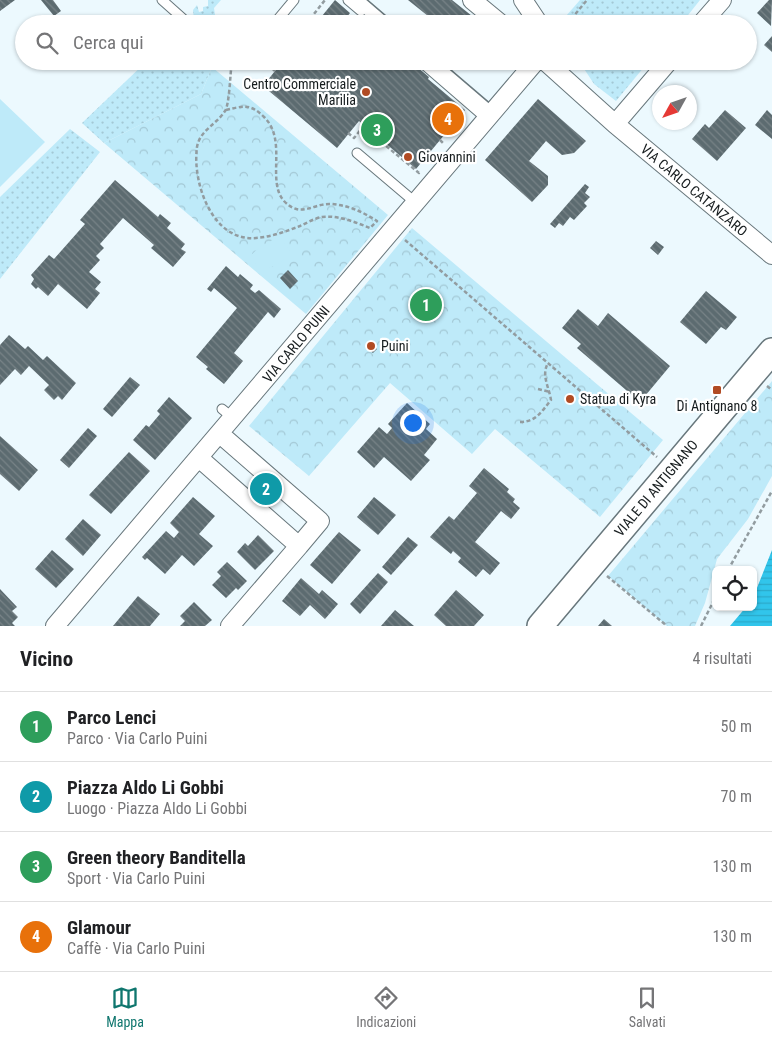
<!DOCTYPE html>
<html lang="it">
<head>
<meta charset="utf-8">
<style>
  :root { --surface:#fff; --page:#f6f6f6; --text:#202124; --muted:#757577; --line:#e0e0e0; --accent:#0f766e }
  body { margin:0; font-family:"Roboto Condensed",sans-serif; background:var(--page); color:var(--text) }
  .controls { position:absolute; right:15px; bottom:15px; display:grid; overflow:hidden; border-radius:8px; box-shadow:0 1px 4px #0004 }
  .controls button { width:45px; height:45px; display:grid; place-items:center; padding:0; border:0; border-bottom:1px solid var(--line); background:var(--surface); color:var(--text); font:25px sans-serif }
  .compass { position:absolute; left:652px; top:85px; width:45px; height:45px; border-radius:50%; background:var(--surface); box-shadow:0 1px 4px #0004; rotate:230deg }
  .you { position:absolute; left:412px; top:422px; width:18px; height:18px; margin:-12px; border:4px solid #fff; border-radius:50%; background:#1a73e8; box-shadow:0 0 0 8px #1a73e833 }
  .badge { display:grid; place-items:center; width:32px; height:32px; border-radius:50%; background:var(--accent); color:#fff; font-size:16px; font-weight:700 }
  .pin { position:absolute; translate:-50% -50%; border:2px solid #fff; box-shadow:0 1px 5px #0006 }
  .list { margin:0; padding:0; list-style:none }
  h2 { display:flex; justify-content:space-between; align-items:center; height:65px; margin:0; padding:0 20px; font-size:21px }
  h2 small { font-size:16px; font-weight:400; color:var(--muted) }
  .list li { display:grid; grid-template-columns:32px 1fr auto; gap:15px; align-items:center; box-sizing:border-box; height:70px; padding:0 20px; border-top:1px solid var(--line) }
  .list b { display:block; font-size:19px; white-space:nowrap }
  .list p { margin:0; font-size:16px; white-space:nowrap; color:var(--muted) }
  .list em { font-size:16px; font-style:normal; color:var(--muted) }
  .icon { flex:none; width:28px; height:28px; fill:none; stroke:currentColor; stroke-width:2; stroke-linecap:round; stroke-linejoin:round }
  .map { position:relative; flex:none; width:772px; height:626px; overflow:hidden }
  .search { position:absolute; background:var(--surface); box-shadow:0 1px 4px #0004; left:15px; right:15px; top:15px; height:55px; display:flex; align-items:center; gap:12px; box-sizing:border-box; padding:0 18px; border-radius:28px; color:var(--muted); font-size:19px }
  .sheet { height:345px; background:var(--surface) }
  nav { display:flex; justify-content:space-around; align-items:center; box-sizing:border-box; height:70px; border-top:1px solid var(--line); background:var(--surface); font-size:14px; color:var(--muted) }
  nav a { display:grid; justify-items:center; gap:2px }
  nav .on { color:var(--accent) }
  .map>svg:first-child { display:block }
  .grass { fill:url(#grass-dots) }
  .forest { fill:url(#forest-crowns) }
  .pitch { fill:#beeaf9 }
  .water { fill:url(#water-rules) }
  .building { fill:url(#building-back-hatch) }
  .lines { fill:none; stroke-linecap:round; stroke-linejoin:round }
  .service-casing { stroke:#68777c; stroke-width:11 }
  .pedestrian-casing { stroke:#68777c; stroke-width:15 }
  .minor-casing { stroke:#68777c; stroke-width:20 }
  .secondary-casing { stroke:#68777c; stroke-width:28 }
  .path { stroke:#929ca0; stroke-width:2.5; stroke-dasharray:4 2.5; stroke-linecap:butt }
  .service { stroke:#fff; stroke-width:9 }
  .pedestrian { stroke:#fff; stroke-width:12 }
  .minor { stroke:#fff; stroke-width:18 }
  .secondary { stroke:#fff; stroke-width:25 }
  .poi-dot { fill:#b14b23; stroke:#fff; stroke-width:2 }
  .labels { text-anchor:middle; stroke-width:4.5; stroke-linejoin:round; paint-order:stroke }
  .poi-label { font-size:14px; fill:#161c1e; stroke:#fff; text-anchor:start }
  .street-label { font-size:14px; fill:#161c1e; stroke:#fff }
</style>
</head>
<body>
<div class="map">
<svg width="772" height="626" viewBox="0 0 772 626">
  <defs>
    <pattern id="grass-dots" width="8" height="8" patternUnits="userSpaceOnUse" patternTransform="scale(1.25)"><rect width="8" height="8" fill="#beeaf9"/><path d="M2 2h.1M6 6h.1" fill="none" stroke="#a3c8d5" stroke-width="1.8" stroke-linecap="round"/></pattern>
    <pattern id="forest-crowns" width="20" height="18" patternUnits="userSpaceOnUse" patternTransform="scale(1.25)"><rect width="20" height="18" fill="#beeaf9"/><path d="M2 6a3 3 0 1 1 6 0M12 15a3 3 0 1 1 6 0" fill="none" stroke="#a3c8d5"/></pattern>
    <pattern id="water-rules" width="6" height="5" patternUnits="userSpaceOnUse" patternTransform="scale(1.25)"><rect width="6" height="5" fill="#31c5eb"/><path d="M0 2.5h6" fill="none" stroke="#2ba9c9"/></pattern>
    <pattern id="building-back-hatch" width="6" height="6" patternUnits="userSpaceOnUse" patternTransform="scale(1.25)"><rect width="6" height="6" fill="#5c6b70"/><path d="M-1 5l2 2M0 0l6 6M5-1l2 2" fill="none" stroke="#788387"/></pattern>
  </defs>
  <rect width="100%" height="100%" fill="#ecf9fe"/>
  <path class="grass" d="M208,0h13l-7,8 2,14 -1,2h-17l-4,-4 -1,-10 4,-5 2,7 4,-1v-4l5,-1z
    M580,0h120l-19,24h-122z
    M147,61h59l6,6 -11,27 -97,49 -22,-20z
    M579,61h70l-33,40 -22,-17z
    M70,129l30,23 -100,127v-82z"/>
  <path class="forest" d="M212,67l176,148 -82,99 -202,-171 97,-49z
    M412,228l251,212 -63,77 -105,-88 -23,25 -82,-71 -81,93 -60,-50z
    M772,381v95l-24,43 -31,40 -12,44 -10,23h-28l-59,-50z"/>
  <path class="pitch" d="M0,99l45,43 -45,45z
    M281,237l11,18 -31,18 -10,-18c9,-9 18,-14 30,-18z"/>
  <path class="water" d="M772,550v76h-42l16,-19h7v-9z"/>
  <path class="building" d="M0,0h15l-15,11z
    M41,0h12l8,11 -7,5z
    M335,0l15,13 -6,8 4,3h-24l3,-4 -5,-4z
    M408,0h44l30,24h-44z
    M769,0h3l-1,26 -14,-13z
    M772,36v16l-8,-7z
    M283,61h127l19,16 -1,2 37,31 -49,59 -57,-48 -22,27 -74,-62z
    M538,99l48,42 -12,12 -12,2 -16,-14 -17,20 19,15v9l-16,17 -47,-42z
    M725,110l21,18 -29,33 -25,-22 13,-15 4,4z
    M767,110l5,5v24l-17,-14z
    M115,180l43,37 2,-3 11,9 -4,5 18,16 -4,5 5,3 -13,15 -22,-19 3,-3 -31,-27 -23,26 4,4 -8,8 4,4 -11,12 12,10 -6,7 5,4 -13,16 -29,-25 -10,12 -10,-9 -2,2 -5,-5 3,-5 -3,-4 18,-20 5,4 31,-35 -5,-4z
    M585,184l4,3 -4,6 5,4 -6,6 3,3 -13,14 -4,-3 -7,9 -4,-3 -4,5 -5,-4z
    M656,241l8,6 -6,8 -8,-7z
    M226,266l12,11 2,-3 13,11 -3,4 5,4 4,-3 22,19 -7,9 -6,-6 -34,41 9,8 -19,23 -18,-15 2,-2 -12,-10 41,-49 -23,-20 -3,4 -4,-3z
    M288,270l10,11 -8,8 -10,-11z
    M706,291l31,26 -11,13 -5,-3 -15,17 -26,-22z
    M578,309l20,17 10,-13 62,53 -30,36 -63,-54 4,-4 -19,-16z
    M9,335l16,14 3,-3 15,14 4,-4 29,27 -14,17 -4,-4 -4,4 -10,-10 5,-5 -20,-19 -8,9 -6,-6 -15,16v-40z
    M371,344l6,5 -4,4 -6,-4z
    M130,377l10,8 -28,32 -9,-8z
    M169,397l23,21 -37,42 -22,-20 13,-15 3,2 11,-13 -3,-3z
    M407,403l23,21 -4,5 11,10 -13,16 6,5 -19,21 -27,-24 -10,11 -17,-16 22,-25 8,7 5,-6 -4,-4z
    M88,428l9,8 -28,32 -9,-8z
    M0,436l38,34 -19,21 -19,-17z
    M129,452l21,19 -39,43 -22,-19z
    M484,468l25,21 -2,3 8,7 -2,3 7,6 -9,11 -10,-8 -26,31 25,21 -10,12 -7,-6 -7,8 -18,-15 3,-4 -8,-7 -2,3 -21,-17 19,-21 5,4 23,-27 -8,-7z
    M193,497l22,19 -16,18 14,12 -19,20 -12,-11 -17,19 -18,-16 -2,2 -3,-3 24,-26 8,7 5,-6 -9,-9z
    M374,497l22,18 -18,20 -21,-18z
    M83,519l18,16 -18,21 -18,-17z
    M339,532l22,18 -29,34 -22,-19z
    M258,535l16,16 -19,19 -18,-18 8,-9 3,3z
    M408,537l10,8 -27,30 -9,-8z
    M52,550l22,19 -18,19 -21,-19z
    M227,562l20,19 -9,9 -2,-2 -10,10 -14,-13 9,-9 -4,-4z
    M378,573l10,9 -28,32 -10,-10z
    M301,578l18,16 3,-4 16,14 -13,15 -15,-14 -10,11 -18,-15z
    M0,589l17,18 -5,4 6,6 -6,6 3,3h-15z
    M456,590l28,25 -10,11h-28l-12,-11z
    M138,596l22,18 -10,12h-37z
    M194,602l18,18 -7,6h-25l5,-5 -5,-5z
    M395,610l19,16h-33z
    M604,619l8,7h-14z"/>
  <g class="lines">
    <g class="service-casing">
      <path id="service" d="M162,0l27,24
        M348,0l13,11
        M274,24l20,-24
        M238,61h1
        M420,61l67,58
        M357,153l59,50
        M222,409l11,9"/>
    </g>
    <g class="pedestrian-casing">
      <path id="pedestrian" d="M357,0l28,24
        M430,61l62,53"/>
    </g>
    <g class="minor-casing">
      <path id="minor" d="M472,0l29,24
        M523,0l16,24
        M701,24l21,-24
        M545,61l70,63 157,131
        M615,124l54,-63
        M199,458l100,88 21,-25 -100,-87
        M55,626l481,-565
        M230,626l69,-80"/>
    </g>
    <g class="secondary-casing">
      <path id="secondary" d="M540,626l232,-275"/>
    </g>
    <path class="path" d="M306,24l19,-24
      M567,24l20,-24
      M263,61l12,10
      M270,67l5,-6
      M226,110c17,-4 24,-7 38,7 24,23 2,64 20,84 17,18 29,2 47,3 17,1 32,8 46,17l-7,7c-15,-6 -32,-13 -48,-11 -7,1 -15,6 -22,9 -13,5 -29,11 -44,12 -44,4 -64,-56 -59,-91 3,-17 19,-22 28,-36 4,-6 5,-31 6,-41
      M348,133l6,5 9,-11 56,46 1,-1
      M440,140l4,4
      M405,240l252,217
      M767,386l5,4
      M538,389l12,3
      M520,422c16,0 22,-11 31,-22 -2,-13 -10,-25 -3,-37
      M728,570l44,-79
      M607,576l60,50
      M701,626l15,-30"/>
    <use href="#service" class="service"/>
    <use href="#pedestrian" class="pedestrian"/>
    <use href="#minor" class="minor"/>
    <use href="#secondary" class="secondary"/>
  </g>
  <g class="poi-dot">
    <circle cx="366" cy="92" r="5"/>
    <circle cx="408" cy="157" r="5"/>
    <circle cx="371" cy="346" r="5"/>
    <rect x="712" y="385" width="10" height="10" rx="2.5"/>
    <circle cx="570" cy="399" r="5"/>
  </g>
  <g class="labels">
    <g class="poi-label">
      <text x="356" y="89" text-anchor="end">Centro Commerciale<tspan x="356" dy="16">Marilia</tspan></text>
      <text x="418" y="162">Giovannini</text>
      <text x="381" y="351">Puini</text>
      <text x="580" y="404">Statua di Kyra</text>
      <text x="717" y="411" text-anchor="middle">Di Antignano 8</text>
    </g>
    <g class="street-label">
      <text transform="translate(694 190) rotate(40)" y="5">VIA CARLO CATANZARO</text>
      <text transform="translate(296 344) rotate(-50)" y="5">VIA CARLO PUINI</text>
      <text transform="translate(656 488) rotate(-50)" y="5">VIALE DI ANTIGNANO</text>
    </g>
  </g>
</svg>
<div class="controls">
<button><svg class="icon" aria-label="locate" viewBox="0 0 24 24"><circle cx="12" cy="12" r="6"/><path d="M12 2v4M12 18v4M2 12h4M18 12h4"/></svg></button>
</div>
<svg class="compass" viewBox="-18 -18 36 36"><path d="M0-13l5 13h-10z" fill="#e53935"/><path d="M0 13l5-13h-10z" fill="#757577"/></svg>
<div class="you"></div>
<div class="pin badge" style="left:426px;top:305px;background:#2e9e5b">1</div>
<div class="pin badge" style="left:266px;top:489px;background:#0f9aa8">2</div>
<div class="pin badge" style="left:377px;top:130px;background:#2e9e5b">3</div>
<div class="pin badge" style="left:448px;top:119px;background:#e8710a">4</div>
<div class="search"><svg class="icon" aria-label="search" viewBox="0 0 24 24"><circle cx="10" cy="10" r="6"/><path d="M15 15l6 6"/></svg>Cerca qui</div>
</div>
<section class="sheet">
<h2>Vicino<small>4 risultati</small></h2>
<ul class="list">
<li><span class="badge" style="background:#2e9e5b">1</span><div><b>Parco Lenci</b><p>Parco · Via Carlo Puini</p></div><em>50 m</em></li>
<li><span class="badge" style="background:#0f9aa8">2</span><div><b>Piazza Aldo Li Gobbi</b><p>Luogo · Piazza Aldo Li Gobbi</p></div><em>70 m</em></li>
<li><span class="badge" style="background:#2e9e5b">3</span><div><b>Green theory Banditella</b><p>Sport · Via Carlo Puini</p></div><em>130 m</em></li>
<li><span class="badge" style="background:#e8710a">4</span><div><b>Glamour</b><p>Caffè · Via Carlo Puini</p></div><em>130 m</em></li>
</ul>
</section>
<nav>
<a class="on"><svg class="icon" aria-label="map" viewBox="0 0 24 24"><path d="M3 6l6-2 6 2 6-2v14l-6 2-6-2-6 2zM9 4v14M15 6v14"/></svg>Mappa</a>
<a><svg class="icon" aria-label="directions" viewBox="0 0 24 24"><path d="M12 3l9 9-9 9-9-9zM9 14v-3h6M13 9l2 2-2 2"/></svg>Indicazioni</a>
<a><svg class="icon" aria-label="saved" viewBox="0 0 24 24"><path d="M7 4h10v16l-5-4-5 4z"/></svg>Salvati</a>
</nav>
</body>
</html>
